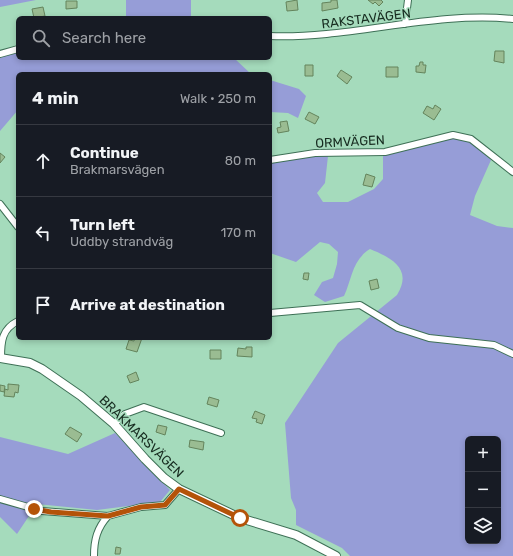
<!DOCTYPE html>
<html lang="en">
<head>
<meta charset="utf-8">
<style>
  :root { --surface:#171b24; --page:#20242c; --text:#f1f3f6; --muted:#9ea1a6; --line:#363941 }
  body { margin:0; font-family:Rubik,sans-serif; background:var(--page); color:var(--text) }
  .controls { position:absolute; right:12px; bottom:12px; display:grid; overflow:hidden; border-radius:6px; box-shadow:0 2px 6px #0003 }
  .controls button { width:36px; height:36px; display:grid; place-items:center; padding:0; border:0; border-bottom:1px solid var(--line); background:var(--surface); color:var(--text); font:20px sans-serif }
  .stop { position:absolute; width:12px; height:12px; margin:-9px; border:3px solid #b45309; border-radius:50%; background:#fff }
  .stop.end { background:#b45309; border-color:#fff; box-shadow:0 1px 4px #0008 }
  .list { margin:0; padding:0; list-style:none }
  h2 { display:flex; justify-content:space-between; align-items:center; height:52px; margin:0; padding:0 16px; font-size:17px }
  h2 small { font-size:13px; font-weight:400; color:var(--muted) }
  .list li { display:grid; grid-template-columns:26px 1fr auto; gap:12px; align-items:center; box-sizing:border-box; height:72px; padding:0 16px; border-top:1px solid var(--line) }
  .list b { display:block; font-size:15px; white-space:nowrap }
  .list p { margin:0; font-size:13px; white-space:nowrap; color:var(--muted) }
  .list em { font-size:13px; font-style:normal; color:var(--muted) }
  .icon { flex:none; width:22px; height:22px; fill:none; stroke:currentColor; stroke-width:2; stroke-linecap:round; stroke-linejoin:round }
  .map { position:relative; flex:none; width:513px; height:556px; overflow:hidden }
  .search { position:absolute; background:var(--surface); box-shadow:0 2px 6px #0003; left:16px; top:16px; width:256px; height:44px; display:flex; align-items:center; gap:10px; box-sizing:border-box; padding:0 14px; border-radius:6px; color:var(--muted); font-size:15px }
  .panel { position:absolute; background:var(--surface); box-shadow:0 2px 6px #0003; left:16px; top:72px; width:256px; height:268px; border-radius:6px }
  .map>svg:first-child { display:block }
  .green { fill:#969dd7; fill-rule:evenodd }
  .building { fill:#9abc92; stroke:#64845c }
  .lines { fill:none; stroke-linecap:round; stroke-linejoin:round }
  .street-casing { stroke:#3e7056; stroke-width:8 }
  .secondary-casing { stroke:#3e7056; stroke-width:10 }
  .street { stroke:#fff; stroke-width:6 }
  .secondary { stroke:#fff; stroke-width:8 }
  .route { stroke:#b45309; stroke-width:5 }
  .labels { text-anchor:middle; stroke-width:3; stroke-linejoin:round; paint-order:stroke }
  .street-label { font-size:13px; fill:#172c20; stroke:#a5dbbc }
</style>
</head>
<body>
<div class="map">
<svg width="513" height="556" viewBox="0 0 513 556">
  <rect width="100%" height="100%" fill="#a5dbbc"/>
  <path class="green" d="M0,0h36l-36,7z
    M126,0h65v18h-65z
    M18,51v7h216l17,16h-233v36l-18,21v-73z
    M270,80l29,9 7,7 -8,22 -10,-5 -18,-1z
    M453,136l16,4 22,20 -16,36 -5,19 27,11 16,2v328h-163l-8,-8 -46,-23v-15l-5,-12 -6,-75 53,-80 59,-48c16,-26 -5,-37 -27,-46 -18,11 -18,30 -26,47l-19,6 -11,-7 8,-13 11,-4 4,-14 1,-12 -9,-8 -9,-2 -24,20 -26,-9v-90l43,-8 15,1 -3,27 -8,10 6,9h25l26,-13 9,-10v-23zM468,439h30v102h-30z
    M115,433l55,57 -10,12 -63,8 -60,-6 -20,30 -17,-17v-80l68,17z"/>
  <path class="building" d="M297,0l1,10 -11,1 -1,-9z
    M331,0h6l1,8 -16,3v-8l9,-1z
    M368,0h13l2,2 -4,4 -4,-4 -2,2z
    M66,1h11v7l-11,1z
    M43,7l2,9 -11,2 -2,-9z
    M495,51h9v12l-10,-2z
    M420,62h3v3h3l-1,8 -9,-1v-6h3z
    M305,65h8v11h-8z
    M386,67h12v10h-12z
    M341,70l11,7 -5,7 -10,-8z
    M435,105l6,4 -7,11 -11,-7 4,-7 6,3z
    M309,112l10,5 -4,7 -10,-5z
    M287,121l2,10 -11,2 -1,-5 4,-1 -1,-5z
    M0,153l5,4 -5,6z
    M366,174l9,3 -3,10 -9,-2z
    M304,273h5l-1,7 -5,-1z
    M377,279l2,9 -8,2 -2,-9z
    M135,338h7l-5,14 -11,-3 3,-9 5,1z
    M246,347h6v10l-15,-1 1,-8 8,1z
    M210,350h11v9h-11z
    M136,372l3,8 -9,3 -3,-7z
    M8,384l11,1 -1,8 -3,-1 -1,5 -10,-1 1,-7 3,1z
    M0,385l5,1 -1,6 -4,-1z
    M209,397l10,3 -2,7 -10,-3z
    M255,411l10,4 -3,9 -6,-2 1,-3 -5,-1z
    M158,425l9,2 -2,8 -9,-3z
    M70,427l12,7 -5,8 -12,-8z
    M190,440l14,2 -1,8 -14,-3z
    M116,547l5,1 -1,6h-5z"/>
  <g class="lines">
    <g class="street-casing">
      <path id="street" d="M405,24l3,-24
        M270,36c82,3 161,-25 243,-17
        M0,54l18,-5
        M270,160l45,-7 70,-1 68,-17 18,4 42,33
        M0,204l18,23
        M270,313l90,-8 38,23 31,10 65,7 19,9
        M1,358c0,-17 1,-29 17,-37
        M114,424l11,-10 19,-7 77,26
        M0,499l42,12 66,5 33,-9 24,-2 14,-16
        M94,556c0,-16 3,-28 14,-40"/>
    </g>
    <g class="secondary-casing">
      <path id="secondary" d="M0,358l30,5 12,6 39,27 33,28 31,35 19,19 15,11 61,29 56,17 40,21"/>
    </g>
    <use href="#street" class="street"/>
    <use href="#secondary" class="secondary"/>
  </g>
  <g class="lines">
    <path class="route" d="M34,509l17,3 57,4 33,-9 24,-2 14,-16 61,29"/>
  </g>
  <g class="labels">
    <g class="street-label">
      <text transform="translate(366 18) rotate(-7)" y="5">RAKSTAVÄGEN</text>
      <text transform="translate(350 141) rotate(-3)" y="5">ORMVÄGEN</text>
      <text transform="translate(142 436) rotate(44)" y="5">BRAKMARSVÄGEN</text>
    </g>
  </g>
</svg>
<div class="controls">
<button>+</button>
<button>−</button>
<button><svg class="icon" aria-label="layers" viewBox="0 0 24 24"><path d="M12 4l9 5-9 5-9-5zM3 14l9 5 9-5"/></svg></button>
</div>
<div class="stop" style="left:240px;top:518px"></div>
<div class="stop end" style="left:34px;top:509px"></div>
<div class="search"><svg class="icon" aria-label="search" viewBox="0 0 24 24"><circle cx="10" cy="10" r="6"/><path d="M15 15l6 6"/></svg>Search here</div>
<section class="panel">
<h2>4 min<small>Walk · 250 m</small></h2>
<ul class="list">
<li><svg class="icon" aria-label="ahead" viewBox="0 0 24 24"><path d="M12 20V5M6 11l6-6 6 6"/></svg><div><b>Continue</b><p>Brakmarsvägen</p></div><em>80 m</em></li>
<li><svg class="icon" aria-label="left" viewBox="0 0 24 24"><path d="M17 20v-9H6M10 6l-5 5 5 5"/></svg><div><b>Turn left</b><p>Uddby strandväg</p></div><em>170 m</em></li>
<li><svg class="icon" aria-label="arrive" viewBox="0 0 24 24"><path d="M6 21V4h12l-3 4 3 4H6"/></svg><div><b>Arrive at destination</b></div></li>
</ul>
</section>
</div>
</body>
</html>
